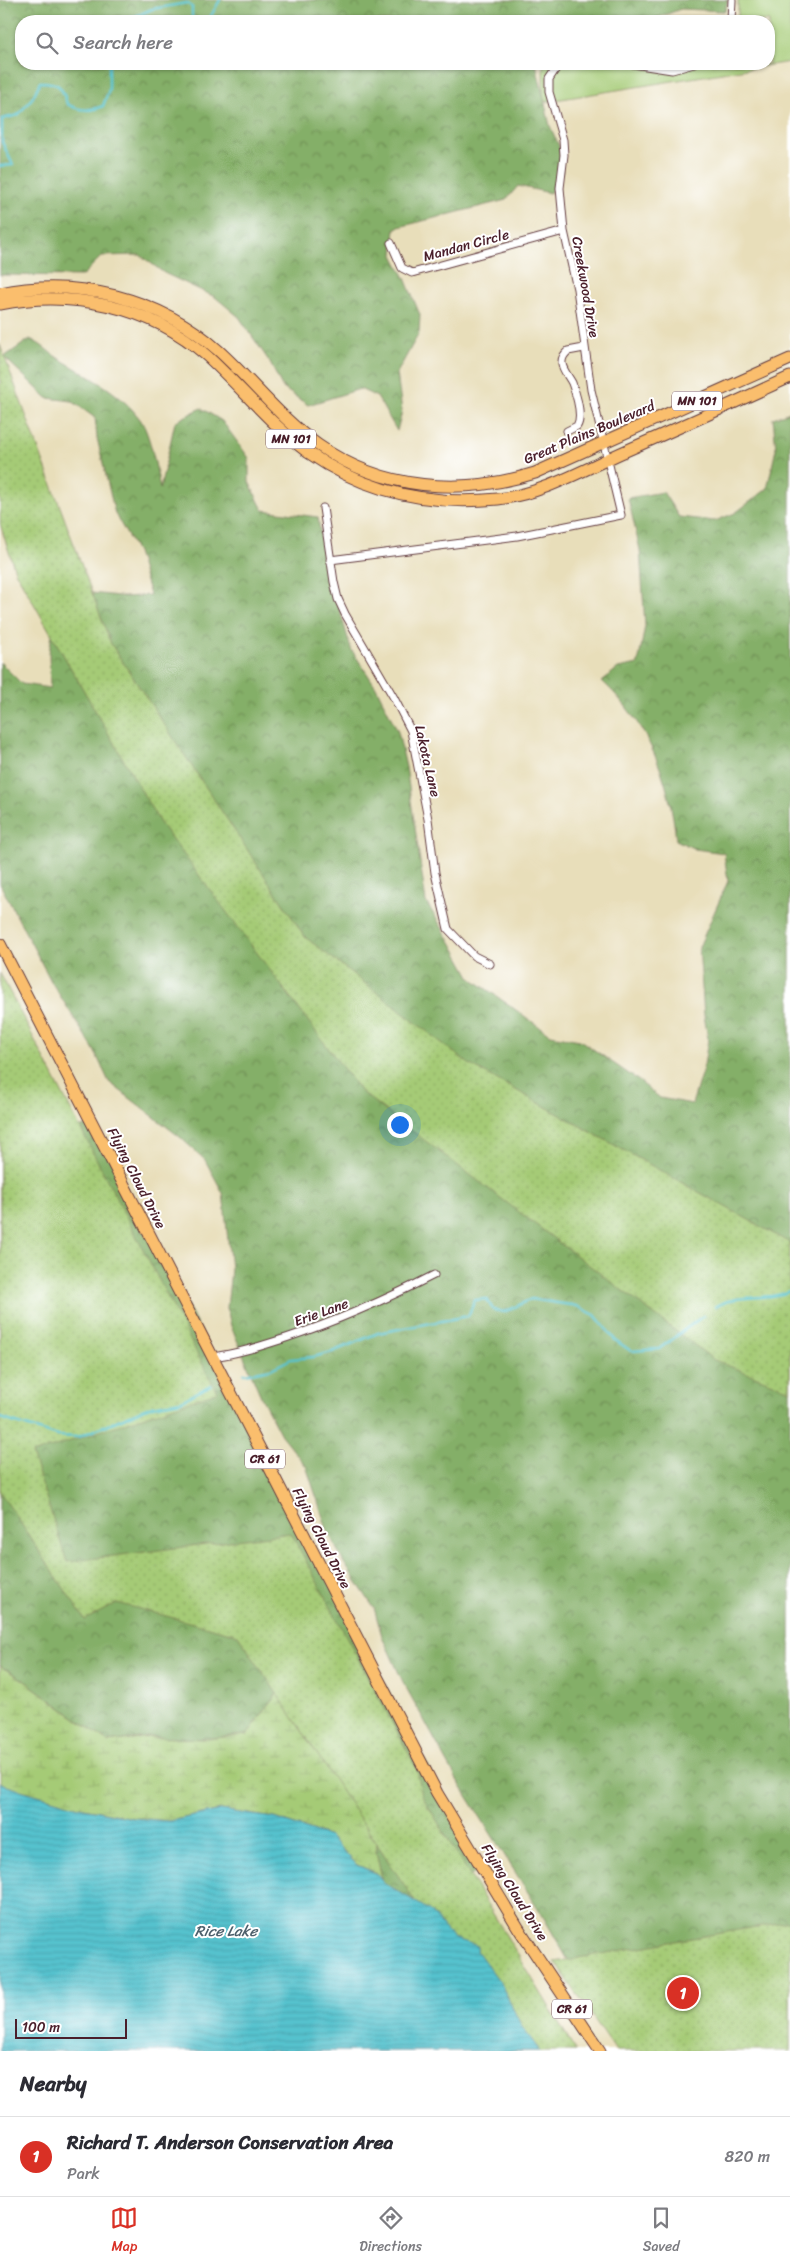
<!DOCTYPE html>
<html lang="en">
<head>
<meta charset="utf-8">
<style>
  :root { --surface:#fff; --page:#f2f2f3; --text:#2b2b33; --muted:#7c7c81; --line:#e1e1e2; --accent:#d93025 }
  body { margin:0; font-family:Sriracha,sans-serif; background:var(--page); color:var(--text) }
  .scale { position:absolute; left:15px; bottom:12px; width:112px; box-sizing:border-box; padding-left:5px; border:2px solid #4a1f2b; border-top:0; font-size:14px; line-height:18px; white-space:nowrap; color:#4a1f2b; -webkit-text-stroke:4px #fff; paint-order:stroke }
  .you { position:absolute; left:399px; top:1124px; width:18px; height:18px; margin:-12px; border:4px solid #fff; border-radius:50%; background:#1a73e8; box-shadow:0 0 0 8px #1a73e833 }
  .badge { display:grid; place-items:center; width:32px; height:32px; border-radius:50%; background:var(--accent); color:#fff; font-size:16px; font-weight:700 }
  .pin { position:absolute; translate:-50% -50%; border:2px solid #fff; box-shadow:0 1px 5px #0006 }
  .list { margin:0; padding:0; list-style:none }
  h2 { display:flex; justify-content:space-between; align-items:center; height:65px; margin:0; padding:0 20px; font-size:21px }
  h2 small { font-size:16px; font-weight:400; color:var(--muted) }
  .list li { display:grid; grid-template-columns:32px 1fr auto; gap:15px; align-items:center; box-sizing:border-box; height:80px; padding:0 20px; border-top:1px solid var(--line) }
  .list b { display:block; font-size:19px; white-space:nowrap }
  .list p { margin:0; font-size:16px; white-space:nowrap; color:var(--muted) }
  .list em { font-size:16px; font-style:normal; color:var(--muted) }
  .icon { flex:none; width:28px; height:28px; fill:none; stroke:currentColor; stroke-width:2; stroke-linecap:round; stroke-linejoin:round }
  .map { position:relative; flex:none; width:790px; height:2051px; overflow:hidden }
  .search { position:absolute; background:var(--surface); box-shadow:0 1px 4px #0004; left:15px; right:15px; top:15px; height:55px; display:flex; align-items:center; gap:12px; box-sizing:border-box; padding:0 18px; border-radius:20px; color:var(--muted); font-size:19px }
  .sheet { height:145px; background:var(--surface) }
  nav { display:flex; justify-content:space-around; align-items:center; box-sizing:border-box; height:70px; border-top:1px solid var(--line); background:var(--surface); font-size:14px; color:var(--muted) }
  nav a { display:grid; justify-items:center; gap:2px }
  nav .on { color:var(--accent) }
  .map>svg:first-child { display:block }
  .grass { fill:#a5cb76; stroke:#787550 }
  .forest { fill:url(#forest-crowns); stroke:#676749 }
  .wetland { fill:url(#wetland-marsh); stroke:#787550 }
  .park { fill:url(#park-dots); stroke:#787550 }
  .water { fill:url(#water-rules); stroke:#50707c }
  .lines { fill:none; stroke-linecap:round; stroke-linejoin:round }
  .stream { stroke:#55c2ce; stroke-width:2.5 }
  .minor-casing { stroke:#623c40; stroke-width:9 }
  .primary-casing { stroke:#623c40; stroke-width:13 }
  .minor { stroke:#fff; stroke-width:7 }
  .primary { stroke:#fabe6d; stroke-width:11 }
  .labels { text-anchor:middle; stroke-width:4; stroke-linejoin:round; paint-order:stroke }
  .shield { fill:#fff; stroke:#80626b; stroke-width:1 }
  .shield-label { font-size:12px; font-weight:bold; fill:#4a1f2b }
  .street-label { font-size:14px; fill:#4a1f2b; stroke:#fff }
  .water-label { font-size:15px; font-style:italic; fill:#4e606c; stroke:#fff }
</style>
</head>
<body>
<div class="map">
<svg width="790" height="2051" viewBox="0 0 790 2051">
  <defs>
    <pattern id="forest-crowns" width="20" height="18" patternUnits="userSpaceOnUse" patternTransform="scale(1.25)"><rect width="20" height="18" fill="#84af67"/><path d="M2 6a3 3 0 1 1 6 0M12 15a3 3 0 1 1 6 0" fill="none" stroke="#6e8e55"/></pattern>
    <pattern id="wetland-marsh" width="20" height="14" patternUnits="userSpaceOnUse" patternTransform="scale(1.25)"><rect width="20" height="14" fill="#a5cb76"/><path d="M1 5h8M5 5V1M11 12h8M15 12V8" fill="none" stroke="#90ae66"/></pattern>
    <pattern id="park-dots" width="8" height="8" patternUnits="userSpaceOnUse" patternTransform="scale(1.25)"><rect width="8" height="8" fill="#a5cb76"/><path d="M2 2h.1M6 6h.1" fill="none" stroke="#90ae66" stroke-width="1.8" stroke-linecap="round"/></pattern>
    <pattern id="water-rules" width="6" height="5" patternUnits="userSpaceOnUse" patternTransform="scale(1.25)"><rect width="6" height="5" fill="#55c2ce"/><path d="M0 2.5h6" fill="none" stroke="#4ca6b1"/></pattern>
  </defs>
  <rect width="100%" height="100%" fill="#fff"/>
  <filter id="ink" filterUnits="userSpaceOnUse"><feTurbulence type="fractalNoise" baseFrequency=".02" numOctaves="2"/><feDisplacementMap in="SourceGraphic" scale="10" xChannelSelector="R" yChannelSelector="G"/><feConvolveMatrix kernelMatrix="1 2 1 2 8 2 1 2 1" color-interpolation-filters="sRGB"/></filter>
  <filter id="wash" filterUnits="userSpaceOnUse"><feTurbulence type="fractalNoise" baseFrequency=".0096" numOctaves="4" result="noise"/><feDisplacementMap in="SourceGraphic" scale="20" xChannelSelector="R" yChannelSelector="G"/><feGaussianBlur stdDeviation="1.12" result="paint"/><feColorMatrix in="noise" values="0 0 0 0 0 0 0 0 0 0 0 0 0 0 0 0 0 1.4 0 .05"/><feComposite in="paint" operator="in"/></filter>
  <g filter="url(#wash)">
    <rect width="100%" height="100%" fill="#e8deba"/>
    <path class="grass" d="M738,0h52v62l-247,40v-36l4,-2h222v-43h-34l3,-1z"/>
    <path class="forest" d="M0,0h728l-3,11 -44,-2 -33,12h-627v43h515l14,62 9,20 3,26 -12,21 -32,-7 -12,14 -111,28 -2,27 12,23 15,37 -1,18 -22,40 5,38 -5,20 -20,-34 -17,-8 -52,16 -25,-17 -14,-27 -30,-44 -24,-20 -51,-24 -24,-18 -38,1 -20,20 -82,-1z
      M30,339c13,6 17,12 28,19 28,17 62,33 82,61 10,14 17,52 20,70l15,-67 26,-14 21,13 27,37v24l14,28 55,7 5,35 28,97 25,38 22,45 8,35 20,135 25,40 20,36 80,57 29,5 59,41 21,17 32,6 12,-39 4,-26 -4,-24 -5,-68 29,-66 -4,-28 -29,-4 -19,-9c-6,-61 -28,-117 -74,-159l16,-13 20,-4 7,-38 -5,-76 -12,-52 35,-6 16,25 36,4 20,-8 32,-24 9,-40 -3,-31 17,-6v1639l-203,-58 -46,-80 -84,-133 -54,-98 -21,-46 -8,-28 -30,-45 -16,-31 -22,-66 -25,-31 -19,-36 -31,-73 -4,-18 4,-39 -8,-76 -18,-33 -25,-23 -71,-55 -15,-32 -42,-67 -52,-99v-222l22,22 28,4 -1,-35 6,-37 37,-23 35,4 23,-2 -13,-43 -22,-38 -18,-76 -2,-20 -23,-17 -25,-3 -43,-41z
      M93,1124l388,744 -52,42 -46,-28 -7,-30 3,-22 -100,-139 -32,44 -43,4 -54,-2 -42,5 -86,-63 -22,-13v-518z"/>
    <path class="wetland" d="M0,1666l22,13 86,63 42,-5 54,2 43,-4 32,-44 100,139 -3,22 7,30 -5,-8 -21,-9 -27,-28 -56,-19 -53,-8 -51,11 -37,-3 -54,-11 -73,-21 -6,-4z"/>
    <path class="park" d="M0,345l111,299 194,293 164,127 321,179v147l-76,-30 -353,-268 -201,-269 -145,-252 -15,-47z
      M0,973l217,419 -185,62 35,108 224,-29 126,236 5,27 154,255h-86l-20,-67 -232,-349 -121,-32 -32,17 -85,-128z
      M790,1921v130h-174l-61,-89z"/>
    <path class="water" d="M0,1782l7,4 72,21 54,11 37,3 51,-11 53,8 56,19 27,28 21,9 5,8 46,28 24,28 25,8 -1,5 23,31 22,45 18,24h-540z"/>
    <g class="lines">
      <path class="stream" d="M125,21l27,-12 35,-6 5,4v14
        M208,21l12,-21
        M0,166l13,-1 -11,-23v-23l16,-4 15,-18 7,-15c19,0 22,4 27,22 12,7 23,8 36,2l6,-16v-26
        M715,1307c22,-15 52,-5 75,-16
        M244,1374l27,-5 20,-10 22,-2 19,-5 46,-19 90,-17 7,-16 12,-1 6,11 12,2 26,-13 46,7 18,9 20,25 16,11 28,-2 44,-33
        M0,1418l58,18 20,1 74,-31 29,-5 30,-16"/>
    </g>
  </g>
  <g filter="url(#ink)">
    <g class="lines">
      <g class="minor-casing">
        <path id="minor" d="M731,21l1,-21
          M633,64l39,6 22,-6
          M391,243l11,25 10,5 152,-42
          M567,431l10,-5c6,-10 -1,-32 -5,-43 -6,-11 -17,-21 -4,-32l16,-3
          M323,508l11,74 4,17 7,15 49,84 17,33 17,88 7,54 13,56 26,27 16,8
          M330,560l187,-24 104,-21 -30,-125 -14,-101 -13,-58 -4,-43 4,-33 -1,-15 -14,-48v-13l10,-15
          M212,1357c25,-3 49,-11 74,-19 51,-17 99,-38 148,-63"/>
      </g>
      <g class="primary-casing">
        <path id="primary" d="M0,293c77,-16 160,5 219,58 33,30 62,68 99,94 64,45 143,51 217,28l255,-114
          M0,304c72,-14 151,2 207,52 34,31 64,69 102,97 56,39 121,53 189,46 44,-5 83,-28 123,-46 57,-25 113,-50 169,-76
          M0,944l437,849 82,136 81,122"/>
      </g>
      <use href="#minor" class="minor"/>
      <use href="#primary" class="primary"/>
    </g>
  </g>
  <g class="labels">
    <g class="shield">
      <rect x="672" y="391.5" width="50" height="19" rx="4"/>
      <rect x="266" y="429.5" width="50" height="19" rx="4"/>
      <rect x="245" y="1449.5" width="40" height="19" rx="4"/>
      <rect x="552" y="1999.5" width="40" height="19" rx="4"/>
    </g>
    <g class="shield-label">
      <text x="697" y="405">MN 101</text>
      <text x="291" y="443">MN 101</text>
      <text x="265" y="1463">CR 61</text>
      <text x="572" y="2013">CR 61</text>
    </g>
    <g class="street-label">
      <text transform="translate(466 245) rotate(-15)" y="5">Mandan Circle</text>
      <text transform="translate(586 287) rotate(80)" y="5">Creekwood Drive</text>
      <text transform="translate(589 432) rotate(-23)" y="5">Great Plains Boulevard</text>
      <text transform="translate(428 761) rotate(77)" y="5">Lakota Lane</text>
      <text transform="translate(137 1178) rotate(63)" y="5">Flying Cloud Drive</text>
      <text transform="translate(321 1312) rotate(-20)" y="5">Erie Lane</text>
      <text transform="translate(322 1538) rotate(63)" y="5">Flying Cloud Drive</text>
      <text transform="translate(515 1892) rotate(58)" y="5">Flying Cloud Drive</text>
    </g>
    <g class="water-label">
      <text x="226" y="1936">Rice Lake</text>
    </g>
  </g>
</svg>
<div class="scale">100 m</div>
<div class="you"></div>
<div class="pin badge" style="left:683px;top:1993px">1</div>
<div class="search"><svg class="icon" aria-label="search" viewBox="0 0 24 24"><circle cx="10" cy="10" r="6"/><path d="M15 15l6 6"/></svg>Search here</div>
</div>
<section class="sheet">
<h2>Nearby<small></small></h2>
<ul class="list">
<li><span class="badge">1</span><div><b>Richard T. Anderson Conservation Area</b><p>Park</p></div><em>820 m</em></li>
</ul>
</section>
<nav>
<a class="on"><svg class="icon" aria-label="map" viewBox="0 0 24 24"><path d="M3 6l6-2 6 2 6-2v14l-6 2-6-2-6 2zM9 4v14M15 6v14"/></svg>Map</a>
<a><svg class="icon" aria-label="directions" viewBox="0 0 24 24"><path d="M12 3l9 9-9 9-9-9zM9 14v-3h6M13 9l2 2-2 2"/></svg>Directions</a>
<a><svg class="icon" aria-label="saved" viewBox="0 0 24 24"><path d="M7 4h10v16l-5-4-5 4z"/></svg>Saved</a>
</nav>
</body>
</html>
